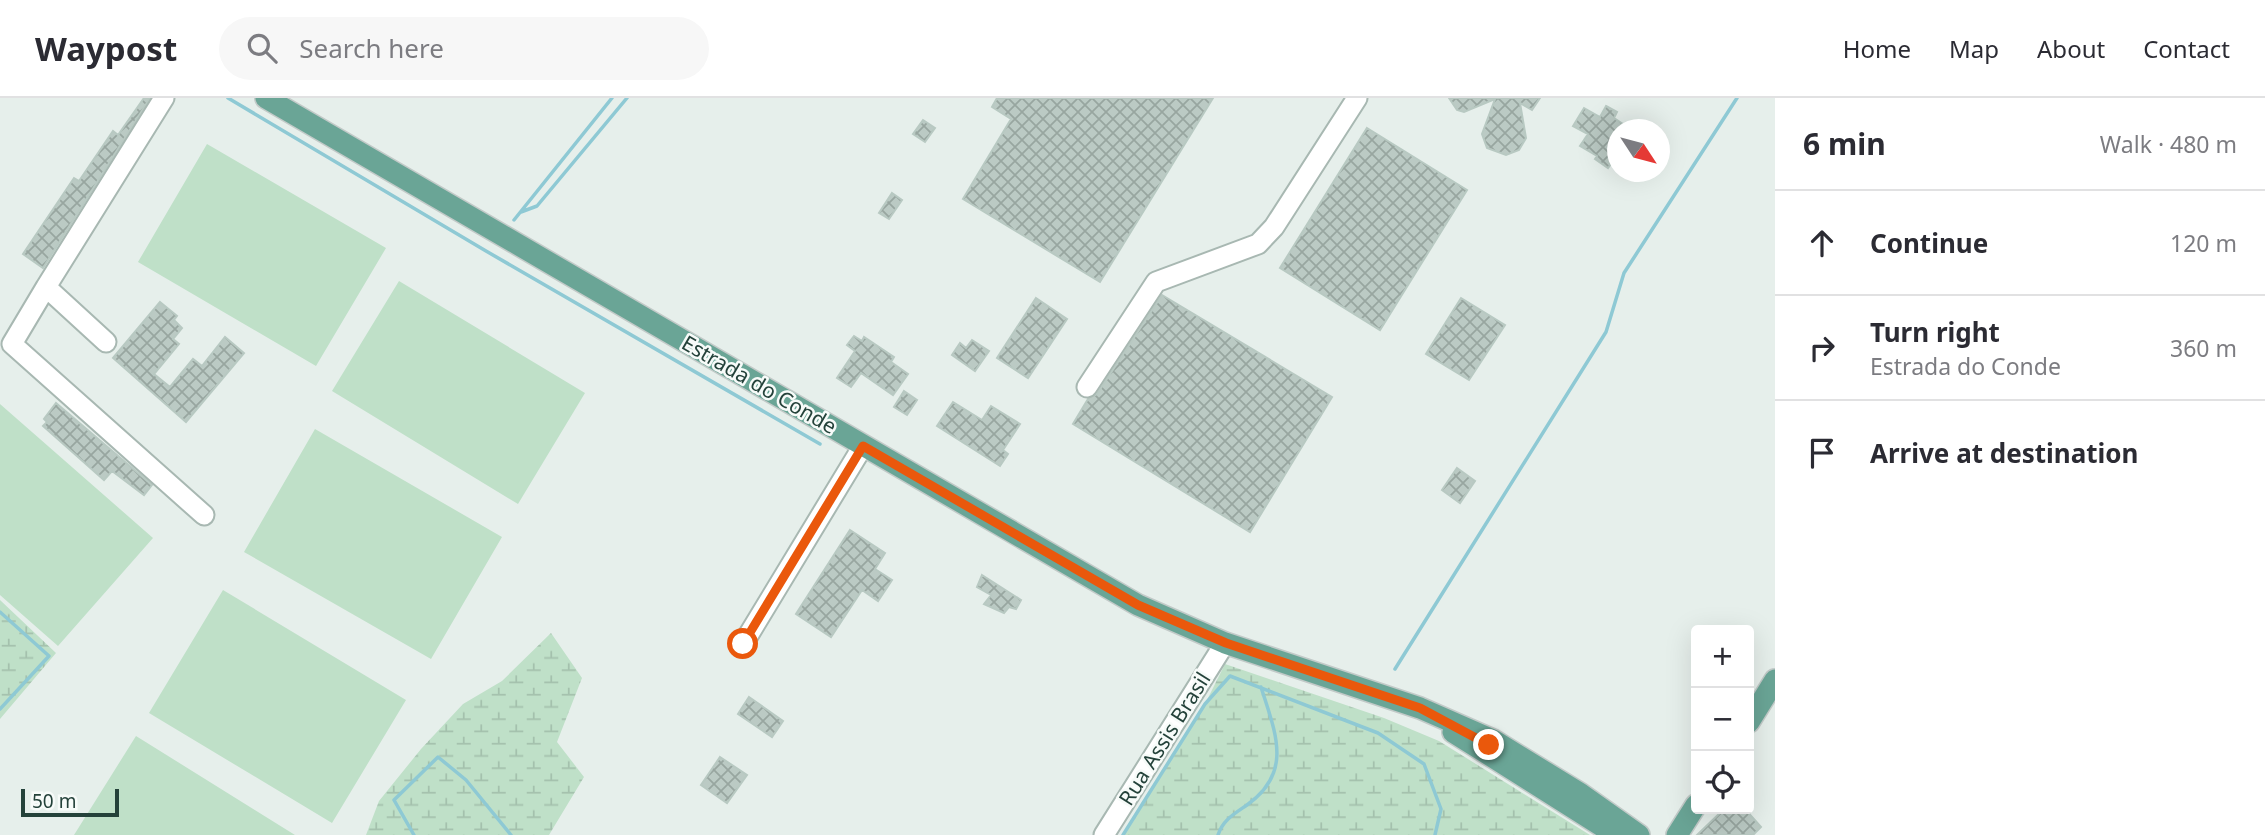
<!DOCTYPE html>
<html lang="en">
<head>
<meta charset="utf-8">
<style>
  :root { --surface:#fff; --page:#f7f7f7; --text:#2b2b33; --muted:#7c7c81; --line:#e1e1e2 }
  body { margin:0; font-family:"Noto Sans",sans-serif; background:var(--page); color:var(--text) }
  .controls { position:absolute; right:21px; bottom:21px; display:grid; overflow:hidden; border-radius:7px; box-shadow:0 7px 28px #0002 }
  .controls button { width:63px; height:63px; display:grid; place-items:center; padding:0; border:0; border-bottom:2px solid var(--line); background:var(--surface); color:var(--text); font:35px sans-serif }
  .compass { position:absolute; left:1607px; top:21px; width:63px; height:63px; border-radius:50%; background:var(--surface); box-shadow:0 7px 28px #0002; rotate:126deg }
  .scale { position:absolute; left:21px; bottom:18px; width:98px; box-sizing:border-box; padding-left:7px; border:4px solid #24423a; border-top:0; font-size:19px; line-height:24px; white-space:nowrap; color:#24423a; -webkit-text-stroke:5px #f7fbf9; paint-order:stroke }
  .stop { position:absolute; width:21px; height:21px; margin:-16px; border:5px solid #ea580c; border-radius:50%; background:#fff }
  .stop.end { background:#ea580c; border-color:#fff; box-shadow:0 2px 7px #0008 }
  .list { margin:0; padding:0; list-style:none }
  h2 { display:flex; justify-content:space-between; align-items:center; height:91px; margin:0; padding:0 28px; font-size:30px }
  h2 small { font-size:23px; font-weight:400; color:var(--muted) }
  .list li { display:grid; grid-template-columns:46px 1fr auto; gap:21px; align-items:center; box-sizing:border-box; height:105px; padding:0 28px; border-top:2px solid var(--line) }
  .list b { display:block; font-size:26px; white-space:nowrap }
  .list p { margin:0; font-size:23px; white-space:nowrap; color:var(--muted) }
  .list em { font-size:23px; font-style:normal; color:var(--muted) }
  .icon { flex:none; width:38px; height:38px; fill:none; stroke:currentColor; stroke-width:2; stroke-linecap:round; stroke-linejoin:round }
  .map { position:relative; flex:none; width:1775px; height:737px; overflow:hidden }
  header { display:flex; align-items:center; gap:42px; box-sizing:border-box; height:98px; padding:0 35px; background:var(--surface); border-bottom:2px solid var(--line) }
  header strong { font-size:33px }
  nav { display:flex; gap:38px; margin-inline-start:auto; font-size:24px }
  .search { width:490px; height:63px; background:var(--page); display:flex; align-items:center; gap:18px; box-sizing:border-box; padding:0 24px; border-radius:38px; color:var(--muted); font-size:26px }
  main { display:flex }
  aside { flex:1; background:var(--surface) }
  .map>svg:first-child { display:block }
  .green { fill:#bfe0c8 }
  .wetland { fill:url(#wetland-marsh) }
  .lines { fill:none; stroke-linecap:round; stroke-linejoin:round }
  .stream { stroke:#8ec9d4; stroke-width:3.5 }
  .building { fill:url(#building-cross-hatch); stroke:#b8c9c2; stroke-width:2 }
  .minor-casing { stroke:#a8b8b2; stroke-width:23 }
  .major-casing { stroke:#c2cac8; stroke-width:24 }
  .minor { stroke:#fff; stroke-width:19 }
  .major { stroke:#6aa596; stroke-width:21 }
  .route { stroke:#ea580c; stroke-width:9 }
  .labels { text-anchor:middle; stroke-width:5; stroke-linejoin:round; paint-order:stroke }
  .street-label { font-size:21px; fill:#24423a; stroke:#f7fbf9 }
</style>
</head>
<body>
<header>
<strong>Waypost</strong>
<div class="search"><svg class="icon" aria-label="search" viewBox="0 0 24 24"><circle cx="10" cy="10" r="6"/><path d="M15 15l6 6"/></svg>Search here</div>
<nav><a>Home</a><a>Map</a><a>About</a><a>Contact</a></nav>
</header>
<main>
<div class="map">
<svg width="1775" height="737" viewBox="0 0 1775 737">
  <defs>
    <pattern id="wetland-marsh" width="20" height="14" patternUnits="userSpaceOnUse" patternTransform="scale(1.75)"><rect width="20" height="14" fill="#bfe0c8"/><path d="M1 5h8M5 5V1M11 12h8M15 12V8" fill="none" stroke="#a4c1ad"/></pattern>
    <pattern id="building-cross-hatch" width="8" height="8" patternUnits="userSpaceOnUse" patternTransform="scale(1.75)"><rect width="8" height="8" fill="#bbcac4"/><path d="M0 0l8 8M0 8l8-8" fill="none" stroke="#98a6a0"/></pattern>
  </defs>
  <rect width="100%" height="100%" fill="#e6efeb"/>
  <path class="green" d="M207,46l179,104 -70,118 -178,-104z
    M399,183l186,112 -67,111 -186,-113z
    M0,306l153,134 -95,108 -58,-51z
    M315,331l187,108 -71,122 -187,-107z
    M223,492l183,110 -74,123 -183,-110z
    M136,638l159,99h-221z"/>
  <path class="wetland" d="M0,502l56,53 -56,66z
    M551,535l31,45 -25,64 27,35 -35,58h-183l13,-34 42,-52 42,-45 39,-23z
    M1225,566l159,54 55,23 151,94h-467l82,-131z"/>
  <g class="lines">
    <path class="stream" d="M228,0l258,153 334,193
      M521,114l16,-6 90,-108
      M514,122l98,-122
      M0,514l49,44 -49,53
      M1395,571l211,-337 18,-59 113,-175
      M414,737l-20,-35 44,-43 28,23 45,55
      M1123,737l82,-131 25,-28 148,57 46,31 17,45 -6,26
      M1218,737c5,-15 16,-21 29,-30 47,-33 28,-73 14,-118"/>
  </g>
  <path class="building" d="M144,0h6l-107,170 -20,-14 51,-76 5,3 34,-50 5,4z
    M997,0h216l-113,184 -137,-83 48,-80 -19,-12z
    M1449,0h91l-8,12 -12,-7 6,35 -7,12 -13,5 -19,-7 -5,-14 13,-35 -31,13 -7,-2z
    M1606,8l11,6 -3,6 18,12h-14v24l-10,14 -13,-9 2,-3 -17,-10 8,-12 -15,-8 11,-18 16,9z
    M923,22l12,8 -10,14 -12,-8z
    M1367,30l100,62 -87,140 -100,-62z
    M892,95l10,7 -13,19 -10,-6z
    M1162,197l170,102 -82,135 -177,-108 15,-25 9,-5z
    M1036,200l31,21 -39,59 -31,-20z
    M1461,200l44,27 -36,55 -43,-26z
    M160,204l17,14 -3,4 8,8 -9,11 6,5 -25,30 16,13 23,-28 9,7 23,-29 19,16 -58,69 -73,-64z
    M854,238l8,5 2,-4 30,20 -3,5 17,12 -15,21 -32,-22 -10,14 -14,-9 18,-27 -8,-6z
    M972,242l17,11 -14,20 -23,-16 8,-12 6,5z
    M904,293l13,9 -10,15 -13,-8z
    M953,304l29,18 9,-14 29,18 -17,26 5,4 -8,12 -63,-40z
    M56,305l96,82 -8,10 -32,-24 -8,9 -61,-54 4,-4 -3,-3z
    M1457,370l18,13 -15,22 -18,-13z
    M850,432l35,23 -10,16 17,11 -14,21 -16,-11 -31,47 -35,-23z
    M982,477l39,25 -5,9 -7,-2 -5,6 -20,-9 7,-9 -14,-8z
    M749,599l34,24 -11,16 -34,-23z
    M720,659l27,18 -20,28 -26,-18z
    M1724,711h21l16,18 -8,8h-56z"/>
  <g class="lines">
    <g class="minor-casing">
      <path id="minor" d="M46,189l-34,57 192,171
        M106,244l-60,-55 118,-189
        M1087,289l69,-105 102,-38 16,-17 83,-129
        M743,546l120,-198
        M1104,737l121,-192"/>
    </g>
    <g class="major-casing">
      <path id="major" d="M266,0l872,507 87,38 195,65 73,32 88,54 58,41
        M1749,624l26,-42
        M1453,634l163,103
        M1677,737l19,-30"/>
    </g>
    <use href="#minor" class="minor"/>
    <use href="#major" class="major"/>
  </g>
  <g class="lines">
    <path class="route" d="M743,546l120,-198 275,159 88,38 194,65 69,37"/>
  </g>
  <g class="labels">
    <g class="street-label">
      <text transform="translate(759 287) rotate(30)" y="7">Estrada do Conde</text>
      <text transform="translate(1165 641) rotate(-58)" y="7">Rua Assis Brasil</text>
    </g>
  </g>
</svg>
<div class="controls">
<button>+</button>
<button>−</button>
<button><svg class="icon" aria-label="locate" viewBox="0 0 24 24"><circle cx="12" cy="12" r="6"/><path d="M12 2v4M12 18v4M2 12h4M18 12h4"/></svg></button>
</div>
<svg class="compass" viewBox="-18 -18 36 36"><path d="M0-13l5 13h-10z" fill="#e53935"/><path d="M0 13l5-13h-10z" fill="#7c7c81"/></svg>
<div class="scale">50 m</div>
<div class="stop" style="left:743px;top:546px"></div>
<div class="stop end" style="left:1489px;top:647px"></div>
</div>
<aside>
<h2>6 min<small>Walk · 480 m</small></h2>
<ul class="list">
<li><svg class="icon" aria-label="ahead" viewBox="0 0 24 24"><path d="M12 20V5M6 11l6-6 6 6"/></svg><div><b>Continue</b></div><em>120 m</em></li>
<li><svg class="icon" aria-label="right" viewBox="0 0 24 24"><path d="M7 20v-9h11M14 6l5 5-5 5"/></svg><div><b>Turn right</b><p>Estrada do Conde</p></div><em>360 m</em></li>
<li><svg class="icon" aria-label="arrive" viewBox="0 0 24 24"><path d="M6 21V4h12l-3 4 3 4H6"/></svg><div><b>Arrive at destination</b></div></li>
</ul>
</aside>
</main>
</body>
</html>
